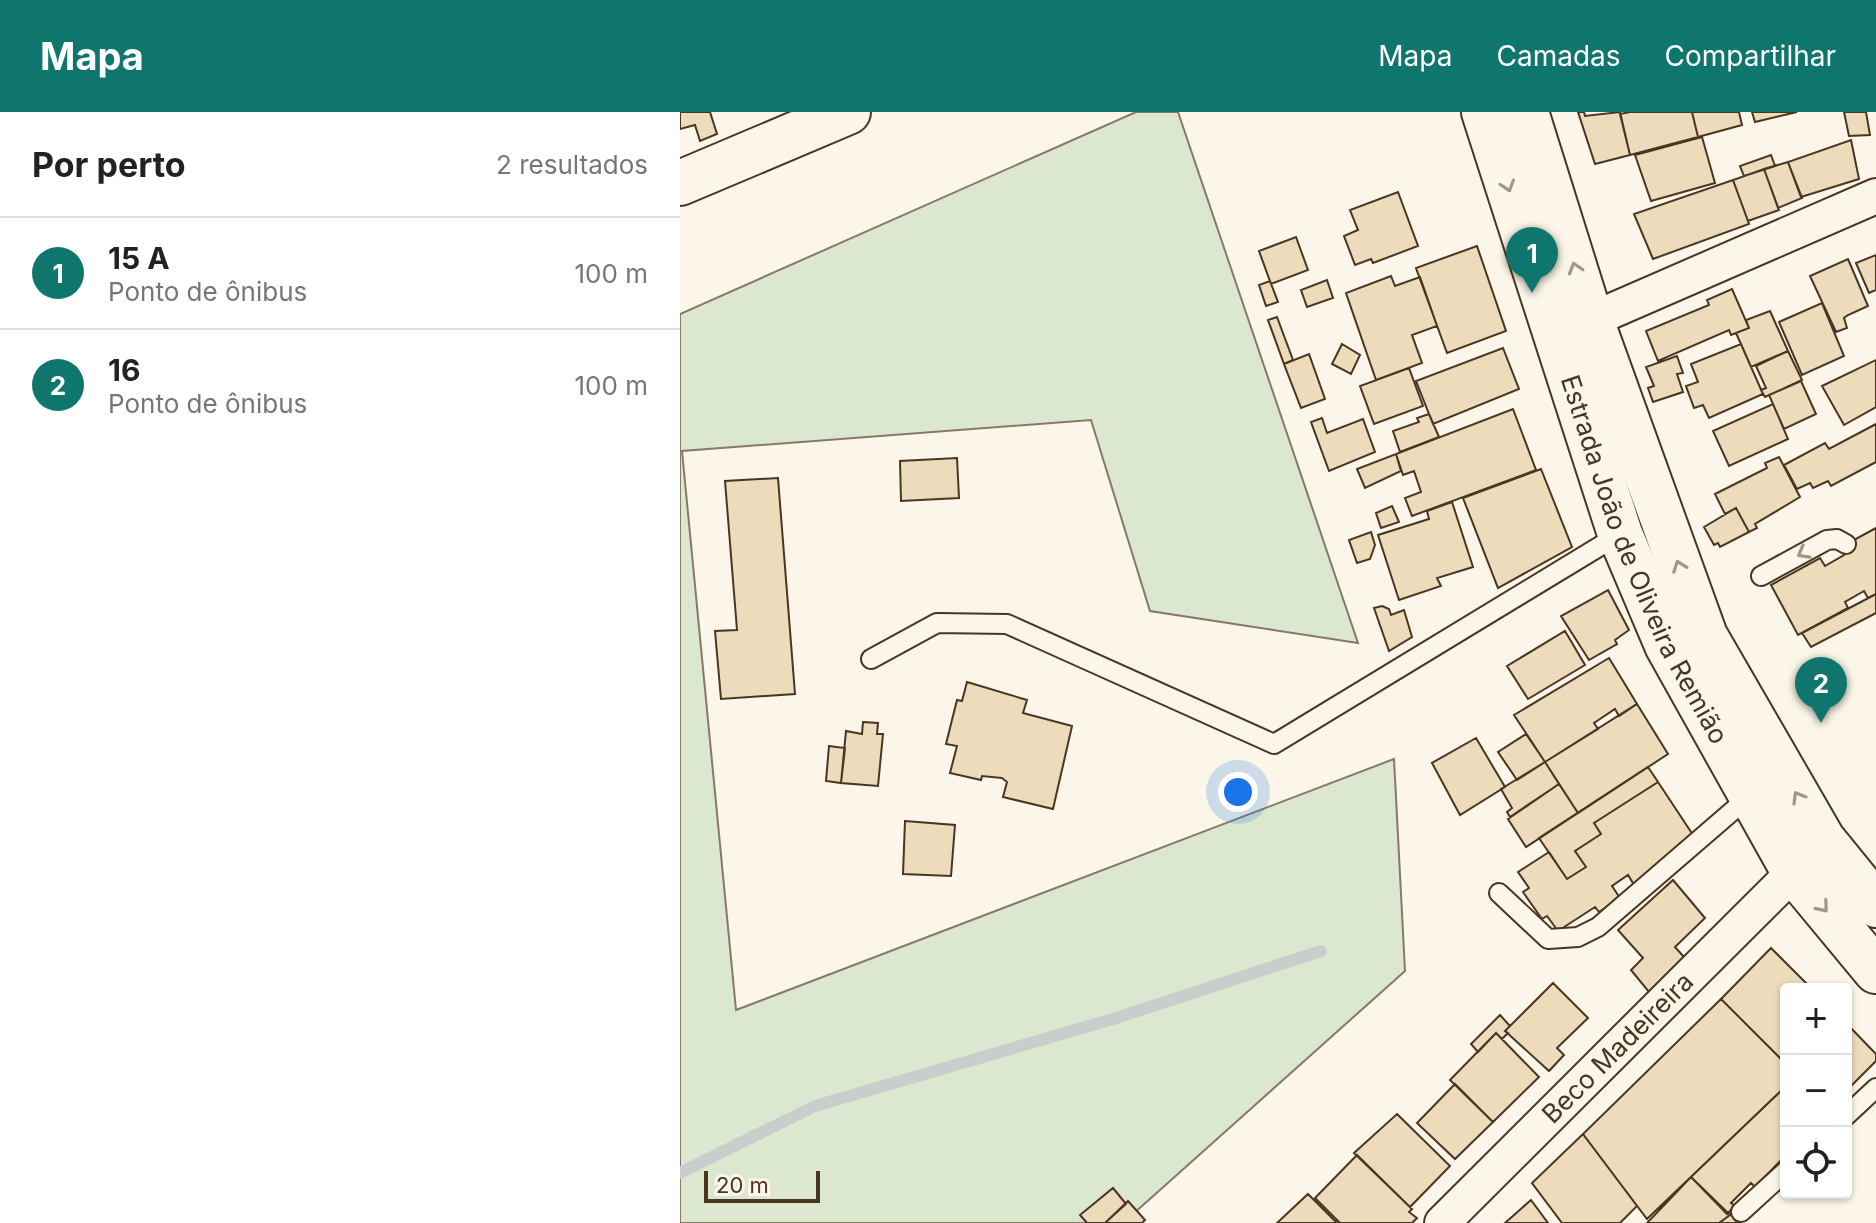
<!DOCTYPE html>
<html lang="pt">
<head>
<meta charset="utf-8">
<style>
  :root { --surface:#fff; --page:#f6f6f6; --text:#222; --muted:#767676; --line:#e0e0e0; --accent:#0f766e }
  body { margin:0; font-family:Inter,sans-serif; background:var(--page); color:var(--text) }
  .controls { position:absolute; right:24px; bottom:24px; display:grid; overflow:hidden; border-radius:8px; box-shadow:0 2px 6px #0004 }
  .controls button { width:72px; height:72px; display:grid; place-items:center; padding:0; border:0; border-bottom:2px solid var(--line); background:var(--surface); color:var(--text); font:40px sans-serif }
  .scale { position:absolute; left:24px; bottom:20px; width:116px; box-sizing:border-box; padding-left:8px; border:4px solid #4a3520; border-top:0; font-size:22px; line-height:28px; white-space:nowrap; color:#4a3520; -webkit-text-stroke:6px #fbf6e9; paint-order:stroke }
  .you { position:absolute; left:558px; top:680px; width:28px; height:28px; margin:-20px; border:6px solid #fff; border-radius:50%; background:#1a73e8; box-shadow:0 0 0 12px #1a73e833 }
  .badge { display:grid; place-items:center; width:52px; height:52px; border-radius:50%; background:var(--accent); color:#fff; font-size:26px; font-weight:700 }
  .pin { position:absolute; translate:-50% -66px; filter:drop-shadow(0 2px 4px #0008) }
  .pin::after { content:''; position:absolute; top:42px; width:28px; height:24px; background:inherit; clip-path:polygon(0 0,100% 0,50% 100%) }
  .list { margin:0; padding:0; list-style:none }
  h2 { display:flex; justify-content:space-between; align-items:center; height:104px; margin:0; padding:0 32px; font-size:34px }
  h2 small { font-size:26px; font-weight:400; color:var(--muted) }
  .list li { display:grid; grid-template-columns:52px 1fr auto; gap:24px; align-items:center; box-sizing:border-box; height:112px; padding:0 32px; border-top:2px solid var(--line) }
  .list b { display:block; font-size:30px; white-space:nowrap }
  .list p { margin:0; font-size:26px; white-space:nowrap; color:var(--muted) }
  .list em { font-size:26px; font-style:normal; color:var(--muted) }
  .icon { flex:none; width:44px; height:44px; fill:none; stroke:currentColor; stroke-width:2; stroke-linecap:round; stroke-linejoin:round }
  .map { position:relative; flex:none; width:1196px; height:1111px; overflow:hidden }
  header { display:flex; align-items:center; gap:48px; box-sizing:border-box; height:112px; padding:0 40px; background:var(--accent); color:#fff }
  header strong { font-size:38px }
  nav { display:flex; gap:44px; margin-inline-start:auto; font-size:28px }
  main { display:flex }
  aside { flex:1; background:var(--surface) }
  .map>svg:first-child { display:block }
  .green { fill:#dce7d0; stroke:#887966; stroke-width:2 }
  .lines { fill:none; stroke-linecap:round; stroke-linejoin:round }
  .stream { stroke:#c9cecd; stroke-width:12 }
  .building { fill:#ecdcbc; stroke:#4a3520; stroke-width:2 }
  .lane-casing { stroke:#4a3520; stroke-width:22 }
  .street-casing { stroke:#4a3520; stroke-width:38 }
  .secondary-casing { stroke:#4a3520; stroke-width:48 }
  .lane { stroke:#fbf6e9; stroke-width:18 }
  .street { stroke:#fbf6e9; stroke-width:34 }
  .secondary { stroke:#fbf6e9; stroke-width:44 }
  .oneway { stroke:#a29684 }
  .labels { text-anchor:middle; stroke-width:6; stroke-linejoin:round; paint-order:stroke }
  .street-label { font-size:26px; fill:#4a3520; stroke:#fbf6e9 }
</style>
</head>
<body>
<header>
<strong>Mapa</strong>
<nav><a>Mapa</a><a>Camadas</a><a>Compartilhar</a></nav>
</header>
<main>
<aside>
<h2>Por perto<small>2 resultados</small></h2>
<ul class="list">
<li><span class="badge">1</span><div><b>15 A</b><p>Ponto de ônibus</p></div><em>100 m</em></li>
<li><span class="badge">2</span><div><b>16</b><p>Ponto de ônibus</p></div><em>100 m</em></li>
</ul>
</aside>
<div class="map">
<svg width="1196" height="1111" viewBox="0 0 1196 1111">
  <rect width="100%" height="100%" fill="#fbf6e9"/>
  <path class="green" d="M456,0h42l180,531 -208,-32 -59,-191 -409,31 54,559 658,-251 11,212 -282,252h-443v-909z"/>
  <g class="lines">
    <path class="stream" d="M0,1061l135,-67 298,-87 208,-68"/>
  </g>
  <path class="building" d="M0,0h30l7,22 -17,7 -5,-16 -15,4z
    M898,0h6l1,4 35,-4 10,43 -35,9z
    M950,0h62l6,25 -68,18 -10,-41z
    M1012,0h47l3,13 -44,12z
    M1072,0h45l-42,10z
    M1164,0h22l4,23 -21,1z
    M1022,25l13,46 -64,18 -16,-46z
    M1171,28l8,39 -58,18 -13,-35z
    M1091,43l4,11 -31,10 -4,-10z
    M1108,50l14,36 -24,10 -14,-39z
    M1084,57l15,41 -31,11 -15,-41z
    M1053,68l16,44 -96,35 -19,-45z
    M718,80l20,54 -45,17 -2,-4 -16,6 -11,-29 14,-6 -8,-20z
    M616,125l12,33 -37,14 -12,-33z
    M797,134l29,85 -59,22 -31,-85z
    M1196,143v35l-7,3 -13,-30z
    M1168,147l20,47 -20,9 -4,3 3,10 -11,4 -26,-56z
    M711,164l4,10 25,-9 17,49 -25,9 10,28 -46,17 -30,-87z
    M647,168l6,18 -26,9 -6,-17z
    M590,169l8,21 -12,4 -7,-21z
    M1052,177l17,39 -18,7 -2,-5 -71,31 -12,-30 63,-26 -2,-5z
    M1142,191l22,53 -42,19 -23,-53z
    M1090,199l18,40 -37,16 -15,-34 13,-5 -3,-8z
    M597,205l16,43 -9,4 -16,-44z
    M662,232l18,11 -9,19 -19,-10z
    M1061,232l22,50 -54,24 -6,-13 -9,3 -8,-22 12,-4 -7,-18z
    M823,236l16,41 -86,35 -17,-43z
    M1108,239l14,29 -37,17 -4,-7 5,-2 -10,-22z
    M629,242l16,45 -24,9 -17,-44z
    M997,244l6,17 -6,1 6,18 -30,10 -5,-14 6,-2 -8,-19z
    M1196,248v47l-32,18 -22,-39z
    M729,256l14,38 -49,18 -14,-38z
    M1121,269l15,33 -32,15 -15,-34z
    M1093,292l15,35 -59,27 -16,-35z
    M833,297l23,61 -124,46 -7,-18 16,-6 -7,-21 -11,4 -7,-21z
    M749,302l10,23 -39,15 -7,-21 26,-9 -2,-4z
    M642,306l5,15 36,-14 12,33 -46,19 -18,-49z
    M1196,312v38l-45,24 -3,-5 -15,7 -3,-5 -13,6 -13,-24 41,-22 4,6z
    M716,342l5,17 -36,17 -8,-19z
    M1099,345l21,40 -45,27 2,4 -8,4 -13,-24 -11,6 -10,-20 52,-26 -2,-5z
    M277,346l2,40 -58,3 -1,-40z
    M861,357l31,78 -74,41 -35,-90z
    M98,366l17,216 -74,5 -6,-68 22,-1 -12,-149z
    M772,390l21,65 -36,11 4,8 -42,14 -21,-65 51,-16 -2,-8z
    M712,394l7,16 -18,6 -5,-15z
    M1056,396l13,24 -29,15 -2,-4 -4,2 -10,-18z
    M1196,416v66l-8,4 -4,-7 -19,11 3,6 -50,27 -27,-50 49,-27 5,8 19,-11 -3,-8z
    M691,420l4,13 -5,14 -13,4 -8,-23z
    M928,478l21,40 -14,10 2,4 -28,16 -28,-44z
    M1196,482v19l-65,34 -9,-14z
    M702,494l7,3 2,6 13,-5 8,27 -23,14 -15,-43z
    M885,519l20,34 -57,34 -21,-33z
    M929,546l28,46 -18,12 -4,-7 -21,14 4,6 -53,33 -31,-47z
    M287,570l60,18 -4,13 49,13 -19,83 -50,-12 4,-15 -5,-4 -20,-2 -1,4 -31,-7 7,-27 -11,-2 11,-44 5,1z
    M957,592l31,50 -90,59 -33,-51z
    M183,610l15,1 -1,11h6l-5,52 -37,-3 5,-52 16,3z
    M846,622l19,28 -28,18 -19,-28z
    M796,626l29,49 -45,28 -28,-52z
    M149,634l16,2 -4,35 -15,-2z
    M865,650l14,22 -49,33 -3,-5 5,-4 -11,-19z
    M968,655l10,15 -64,41 7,11 -26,17 11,16 -19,12 -28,-41z
    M978,670l39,59 -61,47 -8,-13 -16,11 8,12 -21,14 -4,-5 -37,24 -11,-15 -5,3 -19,-27 6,-4 -11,-16 31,-20 18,27 19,-12 -11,-16 26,-17 -7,-11z
    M879,672l19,29 -52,34 -18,-28z
    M225,709l50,4 -4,51 -48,-2z
    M993,768l32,38 -30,29 9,10 -35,35 -18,-22 12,-12 -25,-28z
    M1091,836l41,41h-26v75l-65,-65z
    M873,871l35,35 -31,30 7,7 -15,16 -44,-40z
    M1041,887l65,65v22l-139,133 -64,-85z
    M820,903l10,11 -5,5 3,2 -6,6 -6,-6 -18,19 -7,-8z
    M1166,911l30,31v7l-30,30z
    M816,921l43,44 -46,45 -43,-42z
    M775,972l38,38 -38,37 -38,-36z
    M1106,974v69l-31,32 -4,-4 -20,20 4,3 -8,8 -36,-37z
    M717,1002l53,52 -40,41 -56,-54z
    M903,1022l54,72 -17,17h-58l-30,-40z
    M677,1043l55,54 -3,3 8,6 -5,5h-72l-25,-25z
    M1011,1065l39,38 -11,8h-72z
    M433,1076l13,16 -21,19h-18l-7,-8z
    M628,1082l29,29h-60z
    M851,1088l17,23h-43z
    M448,1089l17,19 -3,3h-37z
    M1051,1102l7,9h-19l11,-8z"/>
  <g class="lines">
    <g class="lane-casing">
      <path id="lane" d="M1081,464l66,-36 10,-1 9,5
        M191,547l66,-36 70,1 267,120 346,-210
        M819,781l49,46 30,-2 20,-10 153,-132
        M1166,1004l30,-28
        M1061,1100l45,-41"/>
    </g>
    <g class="street-casing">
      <g id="street">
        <path d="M911,208l285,-124"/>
        <path id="s1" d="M762,1111l352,-351"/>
      </g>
    </g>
    <g class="secondary-casing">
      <g id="secondary">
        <path id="s2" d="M804,0l136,422 47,111 127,227 82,99"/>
        <path d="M846,0l65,208 114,316 118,204 53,65"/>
        <path d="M0,71l168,-71"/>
      </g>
    </g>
    <use href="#lane" class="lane"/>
    <use href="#street" class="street"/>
    <use href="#secondary" class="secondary"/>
  </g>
  <defs><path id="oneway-chevron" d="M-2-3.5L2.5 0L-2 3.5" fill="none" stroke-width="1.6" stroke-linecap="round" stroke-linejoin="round" transform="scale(2)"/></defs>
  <g class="oneway">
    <use href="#oneway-chevron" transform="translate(828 74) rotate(72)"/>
    <use href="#oneway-chevron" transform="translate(895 156) rotate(-107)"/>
    <use href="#oneway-chevron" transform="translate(1123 441) rotate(151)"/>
    <use href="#oneway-chevron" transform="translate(999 454) rotate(-110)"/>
    <use href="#oneway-chevron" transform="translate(1118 685) rotate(-120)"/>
    <use href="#oneway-chevron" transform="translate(1143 795) rotate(50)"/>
  </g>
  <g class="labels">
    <g class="street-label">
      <text dy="9" stroke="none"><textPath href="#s2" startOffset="476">Estrada João de Oliveira Remião</textPath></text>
      <text dy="9" stroke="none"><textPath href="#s1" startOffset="248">Beco Madeireira</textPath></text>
    </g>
  </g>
</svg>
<div class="controls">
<button>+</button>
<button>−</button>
<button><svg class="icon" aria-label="locate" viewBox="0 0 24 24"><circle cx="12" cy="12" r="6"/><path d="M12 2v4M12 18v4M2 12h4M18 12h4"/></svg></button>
</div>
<div class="scale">20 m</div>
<div class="you"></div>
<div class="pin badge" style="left:852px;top:181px">1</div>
<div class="pin badge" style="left:1141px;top:611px">2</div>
</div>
</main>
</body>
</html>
